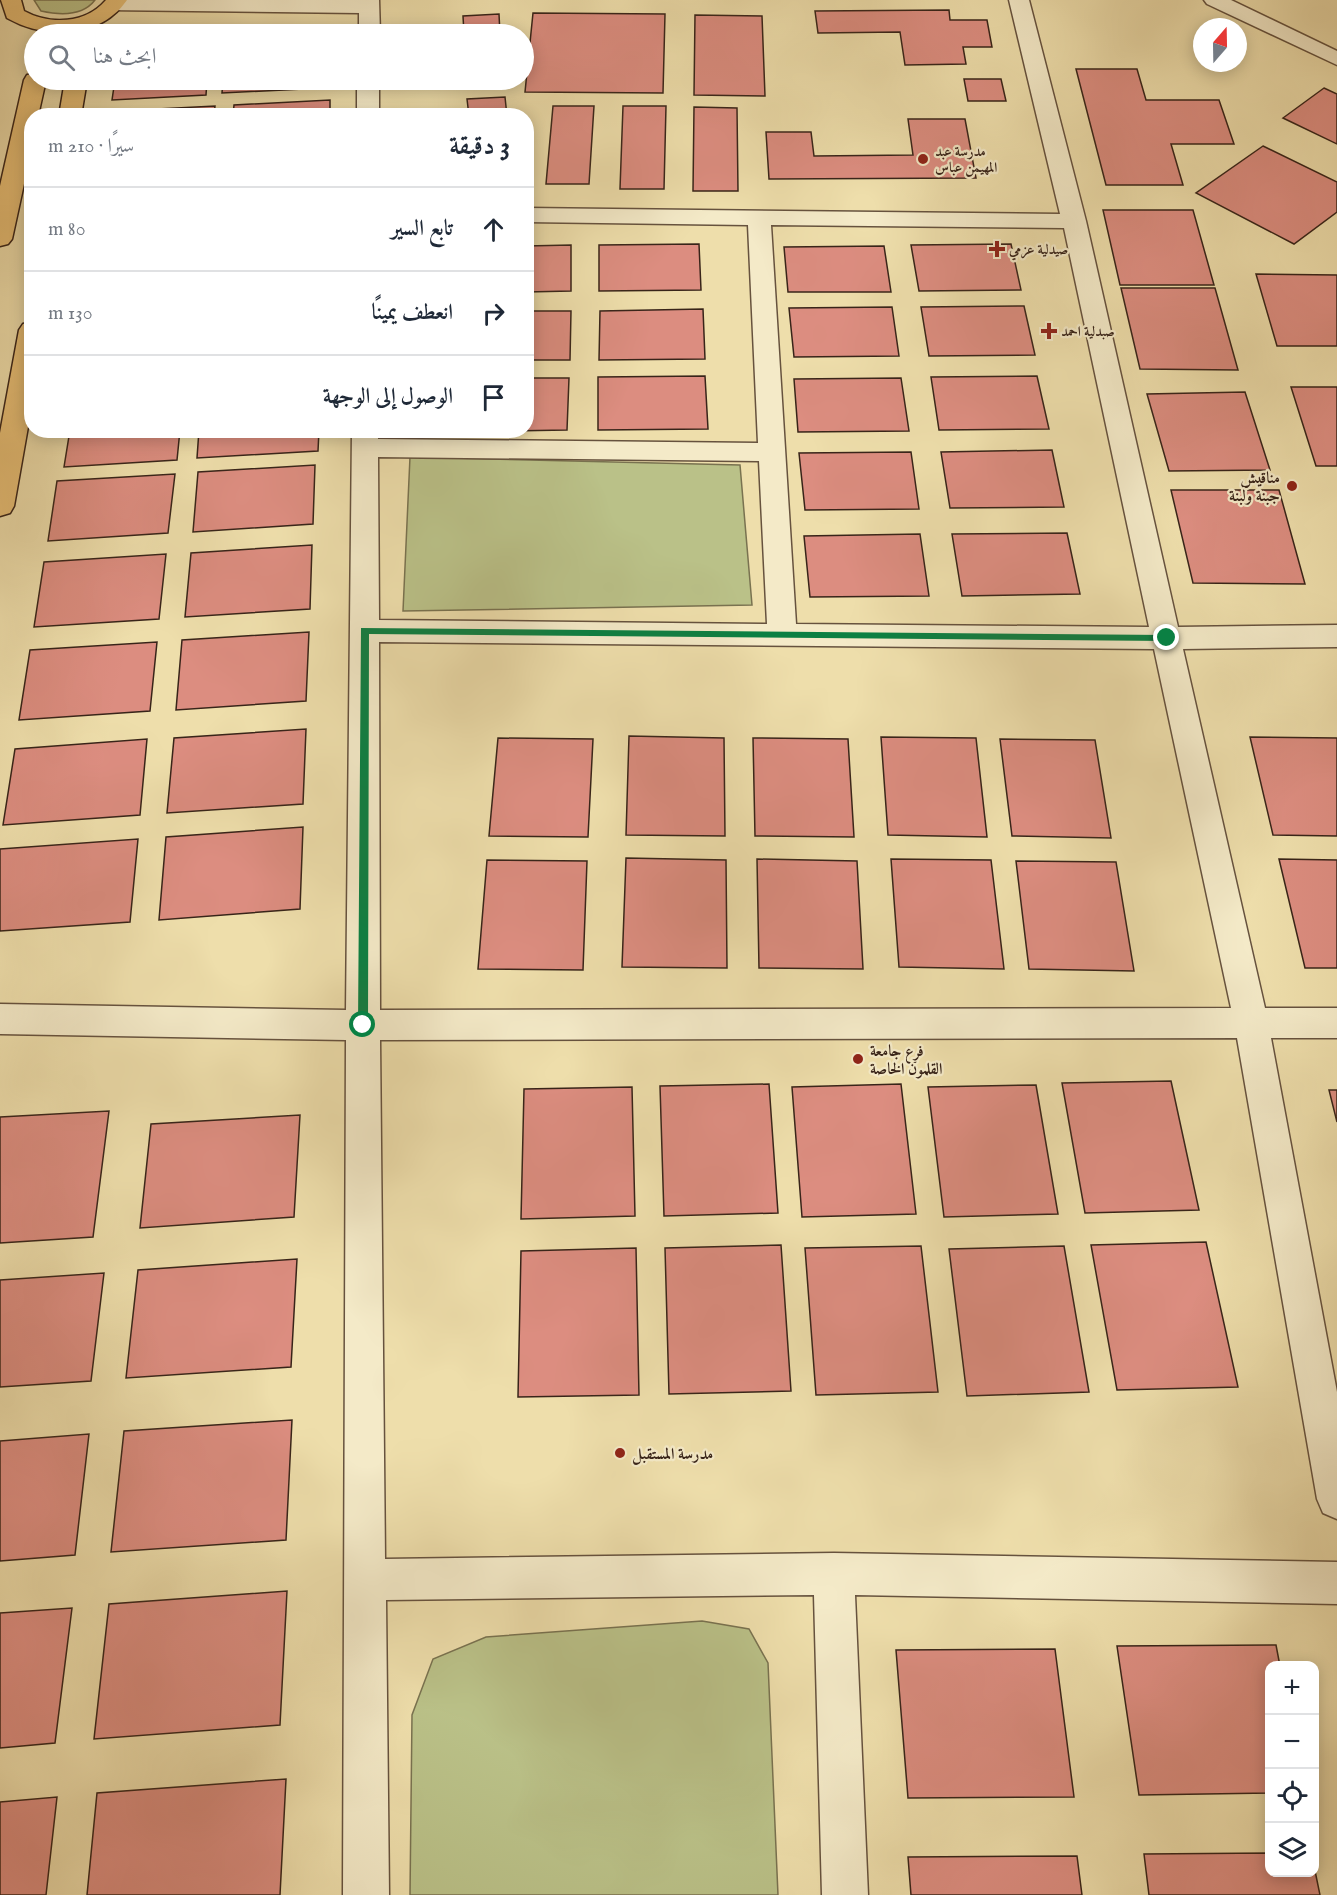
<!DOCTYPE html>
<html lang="ar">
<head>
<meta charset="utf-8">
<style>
  :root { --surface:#fff; --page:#f2f2f3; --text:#1f2937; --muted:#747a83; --line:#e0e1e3 }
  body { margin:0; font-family:"IM FELL English",Amiri,serif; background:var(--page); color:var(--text); direction:rtl }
  .controls { position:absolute; right:18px; bottom:18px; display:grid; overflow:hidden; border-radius:12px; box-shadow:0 3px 15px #0003 }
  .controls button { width:54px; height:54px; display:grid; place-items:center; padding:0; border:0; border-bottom:2px solid var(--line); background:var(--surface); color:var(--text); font:30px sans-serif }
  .compass { position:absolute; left:1193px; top:18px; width:54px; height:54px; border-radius:50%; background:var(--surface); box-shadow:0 3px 15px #0003; rotate:20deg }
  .stop { position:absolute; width:18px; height:18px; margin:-14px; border:4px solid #0b8043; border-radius:50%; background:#fff }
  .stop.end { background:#0b8043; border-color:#fff; box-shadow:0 2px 6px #0008 }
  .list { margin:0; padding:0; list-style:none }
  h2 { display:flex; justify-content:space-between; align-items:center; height:78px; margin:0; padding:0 24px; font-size:26px }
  h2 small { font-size:20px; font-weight:400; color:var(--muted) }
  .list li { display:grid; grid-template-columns:39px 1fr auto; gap:18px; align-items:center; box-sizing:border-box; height:84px; padding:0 24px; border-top:2px solid var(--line) }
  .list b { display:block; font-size:22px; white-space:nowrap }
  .list em { font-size:20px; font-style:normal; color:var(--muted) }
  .icon { flex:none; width:33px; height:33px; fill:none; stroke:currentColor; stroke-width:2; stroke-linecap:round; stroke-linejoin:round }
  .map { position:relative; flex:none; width:1337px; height:1895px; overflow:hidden; direction:ltr }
  .search { position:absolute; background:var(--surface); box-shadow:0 3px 15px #0003; left:24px; top:24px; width:510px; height:66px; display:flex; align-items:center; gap:15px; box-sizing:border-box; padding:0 21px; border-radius:33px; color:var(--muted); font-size:22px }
  .panel { position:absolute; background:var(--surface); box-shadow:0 3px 15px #0003; left:24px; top:108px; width:510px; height:330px; border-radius:24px; direction:rtl }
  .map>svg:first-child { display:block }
  .green { fill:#bac188; stroke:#797250; stroke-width:1.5 }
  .building { fill:#dc8d80; stroke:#382419; stroke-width:1.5 }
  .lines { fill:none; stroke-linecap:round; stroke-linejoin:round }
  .minor-casing { stroke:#66523e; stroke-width:3 }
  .highway-casing { stroke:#382419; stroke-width:3 }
  .minor { fill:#f4eac8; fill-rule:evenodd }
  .highway { fill:#e7bf76; fill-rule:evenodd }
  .route { fill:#0b8043 }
  .poi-dot { fill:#8f2418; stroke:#f4eac8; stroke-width:2 }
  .labels { text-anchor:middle; stroke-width:4.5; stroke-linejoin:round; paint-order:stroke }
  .far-poi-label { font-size:14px; font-weight:bold; fill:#382419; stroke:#f4eac8; text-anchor:start }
  .poi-label { font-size:16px; font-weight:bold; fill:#382419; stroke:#f4eac8; text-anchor:start }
</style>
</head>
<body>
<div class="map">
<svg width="1337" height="1895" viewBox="0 0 1337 1895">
  <rect width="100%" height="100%" fill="#eedeab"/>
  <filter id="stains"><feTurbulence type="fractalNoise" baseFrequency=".00333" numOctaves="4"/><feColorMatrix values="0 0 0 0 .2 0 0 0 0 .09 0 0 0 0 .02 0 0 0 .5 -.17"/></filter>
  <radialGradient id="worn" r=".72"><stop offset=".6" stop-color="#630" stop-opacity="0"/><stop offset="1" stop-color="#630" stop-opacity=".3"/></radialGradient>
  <path class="green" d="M34,0h61c-13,17 -36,15 -54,11z
    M410,457l330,8 12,140 -349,6z
    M702,1621l47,8 19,34 10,232h-368l2,-180 21,-56 53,-22z"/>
  <path class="building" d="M949,10l1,10h37l5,27h-29l3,17 -61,1 -5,-33 -82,1 -3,-22z
    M533,13l132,1 -2,79 -138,-1z
    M499,14l1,20h-36l-1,-18z
    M695,15l67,1 3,80 -71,-1z
    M1076,69h61l9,31h73l15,44h-63l12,41h-77z
    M964,79h37l5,22h-38z
    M115,80h92l-1,15 -94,5z
    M223,80h100v8l-101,5z
    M467,80h37v6l-36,2z
    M1324,88l13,6v50l-54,-26z
    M505,97l2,19h-38l-2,-17z
    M330,100v16h-97l1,-11z
    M215,106l-1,10h-97l1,-5z
    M553,106h41l-5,78h-43z
    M623,106h43l-2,83h-44z
    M694,107l43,1 1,83h-45z
    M908,119h57l11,59 -207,1 -3,-47h45l3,24 99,-1z
    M1263,146l74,36v30l-43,32 -98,-51z
    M1103,210h90l21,75h-94z
    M699,244l2,46 -102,1v-46z
    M1011,244l10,46 -102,1 -8,-46z
    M571,245v46l-45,1v-46z
    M884,246l7,46h-103l-4,-45z
    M1256,274l81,1v71h-60z
    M1121,288h94l23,82 -98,-1z
    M1024,306l11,49 -106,1 -8,-49z
    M892,307l7,49 -105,1 -5,-49z
    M703,309l2,50 -106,1 1,-49z
    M526,311h45l-1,49h-44z
    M705,376l3,53 -110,1v-53z
    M1037,376l12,53 -110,1 -8,-53z
    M526,378h43l-2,52 -110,2 69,-2z
    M901,378l8,53 -111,1 -4,-53z
    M1291,387h46v79h-21z
    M1245,392l25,78 -101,1 -22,-77z
    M70,430h110l-3,30 -113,7z
    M199,430h120l-1,21 -121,7z
    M1052,450l12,57 -114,1 -9,-56z
    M911,452l8,57 -114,1 -6,-57z
    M315,465l-2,59 -120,8 5,-60z
    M175,474l-7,59 -120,8 9,-60z
    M1171,490h108l26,94 -112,-1z
    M1067,533l13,61 -118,2 -10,-62z
    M920,534l9,62 -119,1 -6,-61z
    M312,545l-2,64 -125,8 6,-64z
    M166,554l-7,65 -125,8 10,-65z
    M309,632l-3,69 -130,9 6,-70z
    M157,642l-7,69 -131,9 11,-70z
    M306,729l-3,75 -136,9 7,-75z
    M629,736l95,2 1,98 -99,-1z
    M881,737l95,1 11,99 -99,-2z
    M1250,737l87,1v98l-64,-1z
    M498,738l95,1 -5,98 -99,-1z
    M753,738l95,1 6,98 -99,-1z
    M147,739l-7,76 -137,10 12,-76z
    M1000,739l95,1 16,98 -99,-2z
    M303,827l-3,82 -141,11 7,-83z
    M138,839l-8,83 -130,9v-82z
    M626,858l100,2 1,108 -105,-1z
    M757,859l100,2 6,108 -104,-1z
    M891,859l100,1 13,109 -105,-2z
    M1279,859l58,1v108h-32z
    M487,860l100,1 -4,109 -105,-1z
    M1016,861l100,1 18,109 -105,-2z
    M1171,1081l28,129 -114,3 -23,-130z
    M769,1084l9,129 -114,3 -4,-130z
    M901,1084l15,130 -114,3 -10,-130z
    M1036,1085l22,129 -114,3 -16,-130z
    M632,1087l3,129 -114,3 3,-130z
    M1329,1090h8v32z
    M109,1111l-16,126 -93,6v-126z
    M300,1115l-6,102 -154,11 11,-104z
    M1206,1242l32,145 -121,3 -26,-145z
    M781,1245l10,146 -122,3 -4,-146z
    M921,1246l17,146 -122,3 -11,-147z
    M1064,1246l25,146 -122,4 -18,-147z
    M636,1248l3,147 -121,2 3,-146z
    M297,1259l-6,108 -165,11 12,-108z
    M104,1273l-13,108 -91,6v-107z
    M292,1420l-6,120 -175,12 13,-121z
    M89,1434l-14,121 -75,6v-120z
    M287,1591l-7,134 -186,14 15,-135z
    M72,1608l-17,135 -55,5v-135z
    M1276,1645l4,21h-10v127l-131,2 -22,-149z
    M1055,1649l19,148 -166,1 -12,-148z
    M286,1779l-6,116h-193l10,-102z
    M57,1797l-11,98h-46v-93z
    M1270,1853v19h44v-6l6,29h-171l-5,-41z
    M1077,1856l5,39h-171l-3,-38z"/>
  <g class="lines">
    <g class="minor-casing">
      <path id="minor" d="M112,0h267l1,34h-21v-21l-253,-3 -3,-4z
        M1009,0h20l57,221 92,406 159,-2v22l-154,2 82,359h72v30h-66l66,354v127l-14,-6 -6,-14 -80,-461 -857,2 5,519 449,-6 503,9v42l-482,-9 13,300h-46l-8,-300 -428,5 3,295h-46l3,-855 -346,-6v-30l346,6 6,-580h26v9l380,4 -10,-218 -222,-3v-14l534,6zM771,225l293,3 85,399 -353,-3zM378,457l381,4 8,163 -388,-4zM379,642l775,7 77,359 -851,2z
        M1204,0h27l106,51v14l-130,-61z
        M357,80h22v36h-22z"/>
    </g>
    <g class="highway-casing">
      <path id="highway" d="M1,0h20l3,11c26,14 62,13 82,-11h21c-27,39 -81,40 -120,18z
        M34,74v6h12l-8,36h-6v31l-20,92 -4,5 -8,2v-60l24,-106 3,-5z
        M65,80h22l-6,36h-22z
        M32,322v82l-18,102 -4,7 -10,3v-83l19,-103 4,-6z"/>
    </g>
    <use href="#minor" class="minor"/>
    <use href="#highway" class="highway"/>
  </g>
  <path class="route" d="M361,628l806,7 4,3 -4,3 -798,-7 -1,391 -5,4 -5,-4z"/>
  <g class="poi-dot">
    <circle cx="923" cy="159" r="6"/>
    <path d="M994 240h6v6h6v6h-6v6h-6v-6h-6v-6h6z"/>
    <path d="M1046 322h6v6h6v6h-6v6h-6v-6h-6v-6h6z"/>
    <circle cx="1292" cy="486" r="6"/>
    <circle cx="858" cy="1059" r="6"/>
    <circle cx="620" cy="1453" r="6"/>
  </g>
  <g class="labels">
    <g class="far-poi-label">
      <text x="935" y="156">مدرسة عبد<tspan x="935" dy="16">المهيمن عباس</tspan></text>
      <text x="1009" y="254">صيدلية عزمي</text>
      <text x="1061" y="336">صبدلية احمد</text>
    </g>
    <g class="poi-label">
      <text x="1280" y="483" text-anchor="end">مناقيش<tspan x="1280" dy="18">جبنة ولبنة</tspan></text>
      <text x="870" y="1056">فرع جامعة<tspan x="870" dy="18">القلمون الخاصة</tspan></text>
      <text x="632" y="1459">مدرسة المستقبل</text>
    </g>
  </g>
  <rect width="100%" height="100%" filter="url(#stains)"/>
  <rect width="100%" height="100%" fill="url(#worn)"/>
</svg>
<div class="controls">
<button>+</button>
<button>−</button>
<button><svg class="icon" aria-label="locate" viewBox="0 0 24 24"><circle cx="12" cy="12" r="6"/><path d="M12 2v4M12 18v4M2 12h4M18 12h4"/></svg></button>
<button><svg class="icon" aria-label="layers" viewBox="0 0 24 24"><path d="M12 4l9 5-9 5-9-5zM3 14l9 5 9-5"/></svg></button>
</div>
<svg class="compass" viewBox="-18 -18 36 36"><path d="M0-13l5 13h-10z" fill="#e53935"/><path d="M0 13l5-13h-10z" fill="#747a83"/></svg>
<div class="stop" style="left:363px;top:1025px"></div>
<div class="stop end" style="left:1167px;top:638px"></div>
<div class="search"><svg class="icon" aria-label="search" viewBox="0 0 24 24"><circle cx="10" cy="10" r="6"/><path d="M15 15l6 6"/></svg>ابحث هنا</div>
<section class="panel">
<h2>3 دقيقة<small>سيرًا · 210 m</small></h2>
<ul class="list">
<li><svg class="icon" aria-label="ahead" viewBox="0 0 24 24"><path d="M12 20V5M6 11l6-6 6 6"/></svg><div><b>تابع السير</b></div><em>80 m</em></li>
<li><svg class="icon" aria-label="right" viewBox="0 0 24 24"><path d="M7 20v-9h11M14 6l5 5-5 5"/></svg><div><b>انعطف يمينًا</b></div><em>130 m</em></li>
<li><svg class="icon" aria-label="arrive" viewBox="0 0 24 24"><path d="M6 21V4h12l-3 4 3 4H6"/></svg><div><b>الوصول إلى الوجهة</b></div></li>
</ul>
</section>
</div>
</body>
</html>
